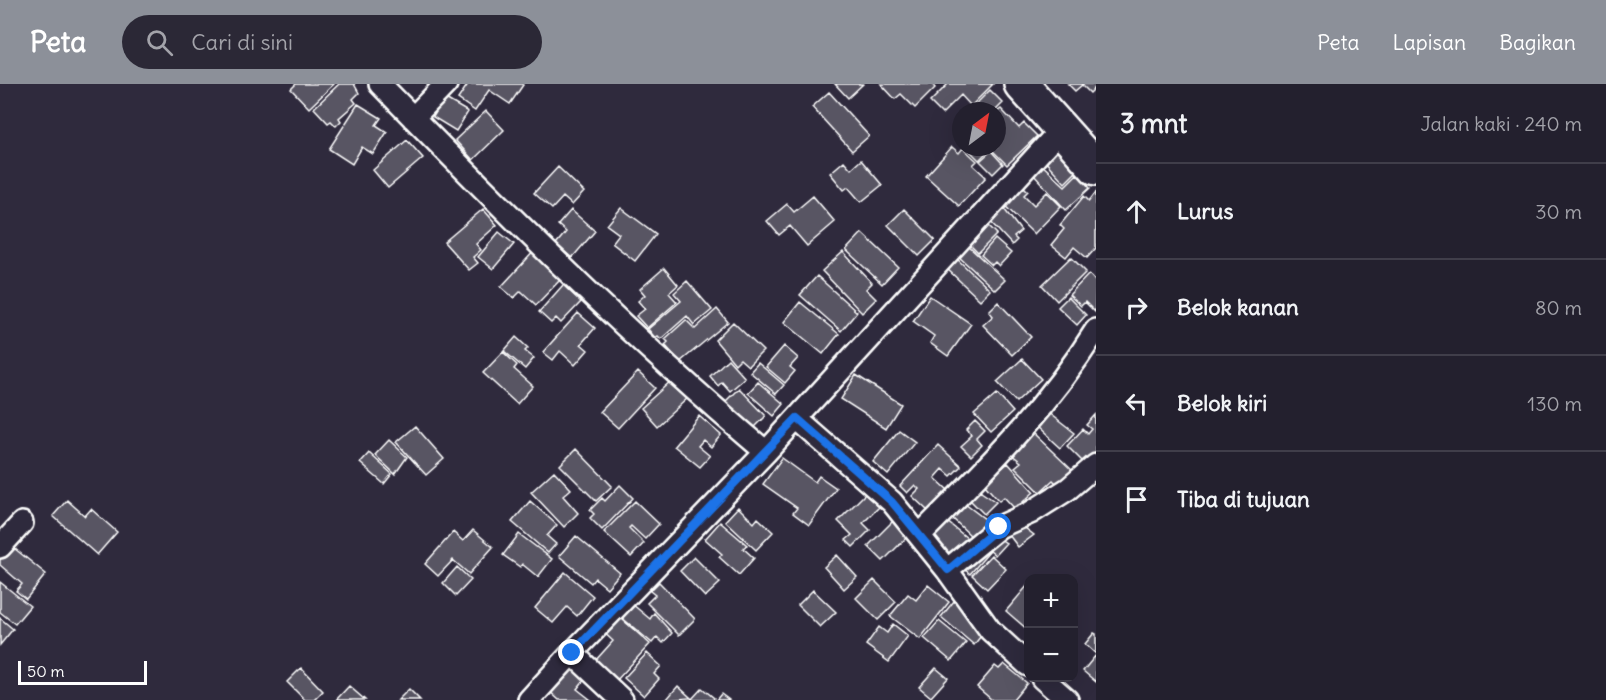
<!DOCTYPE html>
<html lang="id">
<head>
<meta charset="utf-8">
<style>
  :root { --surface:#23202e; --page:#2b2836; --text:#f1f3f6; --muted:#a3a3aa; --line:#403e4a; --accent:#8c9099 }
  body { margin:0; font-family:Delius,sans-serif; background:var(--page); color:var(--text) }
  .controls { position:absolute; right:18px; bottom:18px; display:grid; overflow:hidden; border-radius:12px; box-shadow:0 6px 24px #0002 }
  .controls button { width:54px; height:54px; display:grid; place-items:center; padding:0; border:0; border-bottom:2px solid var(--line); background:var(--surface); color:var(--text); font:30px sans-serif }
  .compass { position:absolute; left:952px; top:18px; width:54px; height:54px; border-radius:50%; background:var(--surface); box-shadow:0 6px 24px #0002; rotate:32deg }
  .scale { position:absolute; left:18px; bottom:15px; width:129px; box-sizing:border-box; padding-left:6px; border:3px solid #fff; border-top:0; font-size:16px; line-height:21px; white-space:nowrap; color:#fff; -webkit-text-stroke:4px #2f2a3d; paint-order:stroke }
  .stop { position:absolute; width:18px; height:18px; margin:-14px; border:4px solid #1a73e8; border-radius:50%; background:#fff }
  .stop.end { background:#1a73e8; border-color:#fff; box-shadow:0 2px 6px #0008 }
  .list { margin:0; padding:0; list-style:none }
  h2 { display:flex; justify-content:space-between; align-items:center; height:78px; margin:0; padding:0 24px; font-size:26px }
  h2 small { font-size:20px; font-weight:400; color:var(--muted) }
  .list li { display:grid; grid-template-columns:39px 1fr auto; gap:18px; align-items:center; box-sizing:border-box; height:96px; padding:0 24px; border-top:2px solid var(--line) }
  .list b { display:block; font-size:22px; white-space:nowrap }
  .list em { font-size:20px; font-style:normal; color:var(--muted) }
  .icon { flex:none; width:33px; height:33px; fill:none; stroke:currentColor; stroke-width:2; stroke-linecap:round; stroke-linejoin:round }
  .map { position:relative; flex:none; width:1096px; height:616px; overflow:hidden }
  header { display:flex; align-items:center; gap:36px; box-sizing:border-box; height:84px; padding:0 30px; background:var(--accent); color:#fff }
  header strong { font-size:28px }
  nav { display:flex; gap:33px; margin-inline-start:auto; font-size:21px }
  .search { width:420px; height:54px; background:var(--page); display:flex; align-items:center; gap:15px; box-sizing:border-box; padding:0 21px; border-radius:33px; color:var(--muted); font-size:22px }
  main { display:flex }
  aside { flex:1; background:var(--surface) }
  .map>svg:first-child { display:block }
  .building { fill:#595564; stroke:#fff; stroke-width:1.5 }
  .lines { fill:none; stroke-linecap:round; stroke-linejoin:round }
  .minor-casing { stroke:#fff; stroke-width:26 }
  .trunk-casing { stroke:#fff; stroke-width:38 }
  .minor { stroke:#2f2a3d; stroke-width:21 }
  .trunk { stroke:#2f2a3d; stroke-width:33 }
  .route { stroke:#1a73e8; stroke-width:8 }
</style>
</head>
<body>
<header>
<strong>Peta</strong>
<div class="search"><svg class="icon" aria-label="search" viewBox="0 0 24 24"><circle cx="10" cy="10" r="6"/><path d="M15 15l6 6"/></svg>Cari di sini</div>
<nav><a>Peta</a><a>Lapisan</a><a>Bagikan</a></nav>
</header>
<main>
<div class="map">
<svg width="1096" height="616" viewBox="0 0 1096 616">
  <rect width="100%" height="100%" fill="#2f2a3d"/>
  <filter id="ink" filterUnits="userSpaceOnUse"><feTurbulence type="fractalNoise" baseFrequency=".0167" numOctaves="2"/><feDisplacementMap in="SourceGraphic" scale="12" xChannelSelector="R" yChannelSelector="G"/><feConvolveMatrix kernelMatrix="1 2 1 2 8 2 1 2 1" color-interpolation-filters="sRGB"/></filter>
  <g filter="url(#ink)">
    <path class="building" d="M296,0h38l-25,24 -18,-19z
      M339,0h15l5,9 -6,6 3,4 -17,15 2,3 -5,5 -5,-5 -3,2 -14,-15z
      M468,0h53l2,1 -13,19 -21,-14 -14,21 -17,-12z
      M835,0h28l-15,14z
      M881,0h51l3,4 -20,20 -14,-14 -6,5z
      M948,0h45l-22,22 -10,-11 -19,19 -12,-12z
      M1068,0h28v3l-6,6 -8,-8 -7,6z
      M990,6l13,13 -8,8h-26z
      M829,8l40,44 -17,15 -40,-44z
      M444,14l24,14 -12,19 -23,-14z
      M358,20l23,14 -5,7 11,7 -14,22 -11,-7 -10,17 -23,-15z
      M1001,25l18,19 5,-5 13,13 -30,29 -15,-15 5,-3v-35z
      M486,27l18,19 -31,30 -18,-20z
      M407,56l16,18 -35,30 -15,-18z
      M1055,61l24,24 -14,14 -23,-25z
      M952,63l7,6 4,-5 14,13 -4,4 13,12 -27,29 -33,-30z
      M966,63h26l-13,13z
      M991,67l12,13 -10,10 -13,-13z
      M861,76l21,25 -21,17 -13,-15 -4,3 -14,-17 14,-12 7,8z
      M1039,78l26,24 12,-12 13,14 -24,22 -34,-37z
      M558,83l26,25 -12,13 -9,-8 -11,12 -18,-16z
      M1019,98l9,9 -4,4 10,10 13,-13 14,14 -27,28 -34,-33z
      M1096,108v56l-9,10 -13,-11 -8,10 -15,-12 13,-16 -4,-4 24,-29 5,5z
      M813,112l22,26 -28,24 -17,-20 -11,9 -12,-14 20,-17 7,8z
      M1001,121l20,26 -7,6 3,3 -5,5 -25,-27z
      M621,124l35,26 -21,27 -23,-18 7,-9 -12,-9z
      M483,125l14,16 -21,19 5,6 -8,7 5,6 -9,7 -25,-28z
      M904,125l31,31 -16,16 -31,-31z
      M571,126l24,21 -23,27 -16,-14 10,-12 -8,-7z
      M982,135l15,15 -19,19 -15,-15z
      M499,148l15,12 -21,25 -15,-12z
      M862,149l36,34 -16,17 -36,-34z
      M995,155l16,14 -12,13 -4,-4 -3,3 -11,-10z
      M968,162l37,34 -10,10 -37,-34z
      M537,164l16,15 -5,6 12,11 -24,25 -15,-14 -7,7 -13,-11z
      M843,168l29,31 -6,6 10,10 -14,14 -40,-42z
      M955,173l35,33 -10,10 -34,-32z
      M1071,173l15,15 -29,29 -15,-16z
      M664,184l14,17 -9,8 8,9 -30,26 -11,-12 9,-7 -7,-8 7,-6 -5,-6z
      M1089,190l7,8 -1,30 -10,-10 -4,4 -12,-11z
      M817,192l40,36 -16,19 -41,-36z
      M687,197l25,29 -18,15 -7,-9 -26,23 -3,-3 -3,2 -7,-9 33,-28 -7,-8z
      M563,201l18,17 -20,21 -5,-5 -5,5 -12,-11z
      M930,212l41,28 -23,32 -18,-13 4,-7 -21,-15z
      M1068,213l18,18 -9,10 -19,-18z
      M800,218l39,32 -16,20 -39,-32z
      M998,218l33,35 -19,18 -29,-30 10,-9 -4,-5z
      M717,225l11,13 -48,40 -15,-17 3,-3 -3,-3 21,-19 9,9z
      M578,229l17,15 -14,16 7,6 -13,15 -15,-14 -7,9 -10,-8z
      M733,238l30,29 -15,15 -8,-7 -5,5 -20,-24z
      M516,253l12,11 -3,3 9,7 -9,11 -21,-18z
      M784,262l14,12 -8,9 5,4 -10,12 -19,-16z
      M503,268l14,13 -3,4 19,17 -16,18 -34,-31z
      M728,275l17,19 -15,13 -8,-9 -4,4 -8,-10z
      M1022,275l19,20 -25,23 -19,-20z
      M758,279l26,22 -8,9 -26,-22z
      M638,288l17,16 -37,40 -18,-16z
      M856,291l45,29 -15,24 -45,-29z
      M672,296l16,18 -31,28 -16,-18z
      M758,298l26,22 -10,12 -26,-23z
      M739,304l27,28 -15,15 -27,-28z
      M997,310l16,18 -22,20 -17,-18z
      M1047,328l27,21 -14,15 -24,-22z
      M1096,331v37l-11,12 -18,-18 16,-17 5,5 4,-5 -5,-4z
      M699,332l22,19 -10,12 -8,-7 -5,6 12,10 -10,11 -26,-21z
      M975,337l10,10 -8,8 5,6 -11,11 -10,-10 11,-10 -6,-6z
      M415,342l29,33 -18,16 -30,-33z
      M899,346l16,12 -27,33 -15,-13z
      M1032,348l42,40 -14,15 -7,-7 -13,12 -25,-25 6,-5 -10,-8z
      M389,356l18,17 -12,17 -20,-19z
      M938,361l23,21 -10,10 -8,-7 -8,9 13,12 -20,21 -16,-15 7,-7 -4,-4 -8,8 -7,-7z
      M576,365l36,37 -16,15 -36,-36z
      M369,369l23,21 -8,10 -24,-21z
      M782,374l33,24 4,-6 17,12 -27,37 -16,-12 4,-5 -34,-24z
      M1008,379l26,29 -19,17 -11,-12 -5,4 -15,-17z
      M554,387l17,18 -8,7 15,17 -14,14 -33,-35z
      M620,401l13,13 -31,32 -12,-12 4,-4 -4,-4 12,-12 3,3z
      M978,406l18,12 -12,12 -15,-15z
      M865,410l14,13 -16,16 7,7 -17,17 -7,-7 6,-5 -14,-14z
      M67,416l18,16 6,-7 26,23 -20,23 -44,-39z
      M530,417l27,24 -10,11 9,8 -8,9 -36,-31z
      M635,417l24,23 -14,15 -14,-13 -2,2 15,15 -13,14 -27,-25z
      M965,420l20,15 4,-4 7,7 -12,12 -5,-5 -7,8 -21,-20z
      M738,423l16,16 4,-5 15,14 -17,18 -31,-29z
      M896,434l15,15 -28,28 -15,-15z
      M946,437l21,17 -19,18 -17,-19z
      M720,438l27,23 -4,3 11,10 -15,17 -20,-18 3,-3 -17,-15z
      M1021,441l13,10 -16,12 -9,-12z
      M473,446l20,17 -24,27 -16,-14 -15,16 -13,-12 28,-32 10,9z
      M519,450l33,25 -14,18 -16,-13 -2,3 -17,-12z
      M994,451l12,8 -11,12 -5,-4 -20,23 -7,-6z
      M576,452l44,37 -13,15 -12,-10 -4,5 -32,-27z
      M9,460l37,30 -20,25 -10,-8 6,-7 -22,-19v-10z
      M837,471l20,22 -13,12 -20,-22z
      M991,471l15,14 -19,20 -15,-14z
      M694,473l26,26 -15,14 -25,-26z
      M457,483l14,13 -15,16 -13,-13z
      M565,488l28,24 -16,20 -10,-9 -14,16 -18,-15z
      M874,496l22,22 -18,18 -22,-22z
      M0,498l30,24 -15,18 -15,-12z
      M659,498l36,37 -16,16 -32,-32 8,-8 -5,-4z
      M928,501l21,17 -29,37 -30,-23 18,-22 8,6z
      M1028,501v45l-22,-19z
      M813,506l23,22 -16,15 -22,-22z
      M954,517l33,27 -13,17 -33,-28z
      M632,520l18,15 4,-6 18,20 -9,10 -6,-6 -5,6 -31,-26z
      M614,528l36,32 -34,37 -21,-20 18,-20 -14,-13z
      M0,534l13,11 -13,16z
      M939,537l27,22 -15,18 -27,-23z
      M893,540l15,12 -19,26 -23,-17 13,-18 8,6z
      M1094,549l2,1v20l-11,-10z
      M647,569l14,13 -7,8 5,5 -15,17 -20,-18z
      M1096,571v27l-13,-11z
      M1004,580l23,19 -14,17h-21l-15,-13 18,-21 4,3z
      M568,581l17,14 -8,10 14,11h-32l-12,-11z
      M301,584l22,23 -9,9h-9l-18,-18z
      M936,584l12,10 -17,19 -12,-10z
      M349,602l16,14h-29z
      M678,602l13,12 -25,2z
      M702,604l12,10 -1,2h-22z
      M409,605l11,11h-22z
      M721,610l8,6h-13z"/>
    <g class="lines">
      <g class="minor-casing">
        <path id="minor" d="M380,0c124,127 250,253 386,368
          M413,34l33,-34
          M797,335l95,83 55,68 43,60 38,35
          M920,451c65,-66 126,-125 176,-205
          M0,463l22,-24
          M947,486l52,-43 31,-14 38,-24 28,-24
          M1042,594l25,22
          M529,616l43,-47
          M622,616l-50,-47 194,-201 296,-324"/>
      </g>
      <g class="trunk-casing">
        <path id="trunk" d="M1021,0l75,84"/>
      </g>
      <use href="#minor" class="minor"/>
      <use href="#trunk" class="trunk"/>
    </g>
  </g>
  <g class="lines" filter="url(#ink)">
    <path class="route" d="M572,569l225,-235 95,84 56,68 51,-43"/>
  </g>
</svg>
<div class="controls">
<button>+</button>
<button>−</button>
</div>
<svg class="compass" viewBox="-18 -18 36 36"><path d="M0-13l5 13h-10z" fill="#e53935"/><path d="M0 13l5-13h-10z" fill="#a3a3aa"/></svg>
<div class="scale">50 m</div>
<div class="stop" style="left:999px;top:443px"></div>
<div class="stop end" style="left:572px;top:569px"></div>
</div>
<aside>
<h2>3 mnt<small>Jalan kaki · 240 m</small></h2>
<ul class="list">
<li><svg class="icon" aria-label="ahead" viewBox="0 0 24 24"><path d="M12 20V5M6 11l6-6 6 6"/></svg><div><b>Lurus</b></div><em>30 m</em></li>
<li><svg class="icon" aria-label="right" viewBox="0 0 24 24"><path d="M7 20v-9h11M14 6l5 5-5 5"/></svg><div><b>Belok kanan</b></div><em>80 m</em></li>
<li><svg class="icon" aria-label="left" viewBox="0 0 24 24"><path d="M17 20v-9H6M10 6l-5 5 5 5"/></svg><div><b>Belok kiri</b></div><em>130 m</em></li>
<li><svg class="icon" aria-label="arrive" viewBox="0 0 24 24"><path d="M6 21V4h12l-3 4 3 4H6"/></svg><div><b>Tiba di tujuan</b></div></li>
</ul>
</aside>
</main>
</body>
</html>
